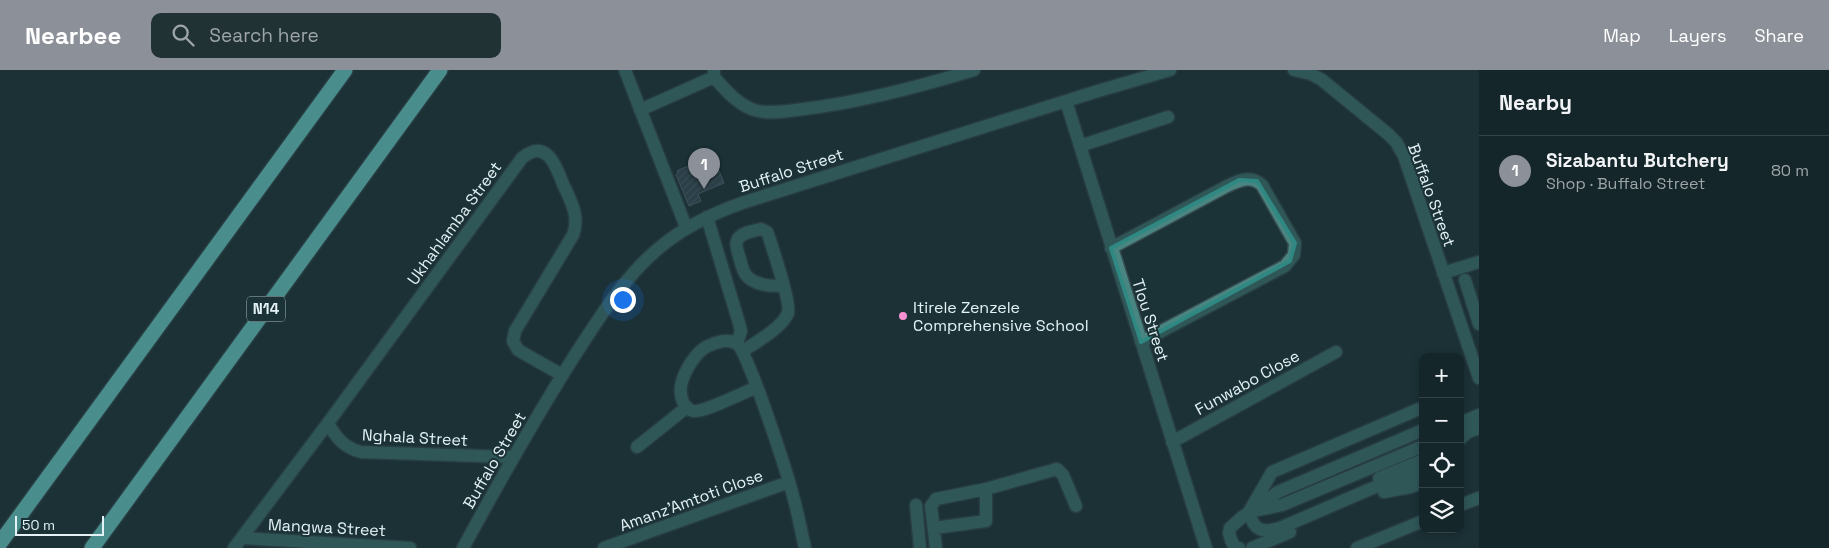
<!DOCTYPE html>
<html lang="en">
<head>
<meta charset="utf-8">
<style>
  :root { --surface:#142629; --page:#213235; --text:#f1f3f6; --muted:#9da5a8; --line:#334346; --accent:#8c9099 }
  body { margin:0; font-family:"Space Grotesk",sans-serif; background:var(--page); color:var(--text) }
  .controls { position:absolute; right:15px; bottom:15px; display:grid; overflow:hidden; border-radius:10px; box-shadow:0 2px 8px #0003 }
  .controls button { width:45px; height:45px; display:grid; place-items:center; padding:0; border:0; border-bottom:1px solid var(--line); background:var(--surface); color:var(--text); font:25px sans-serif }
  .scale { position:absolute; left:15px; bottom:12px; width:89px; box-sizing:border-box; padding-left:5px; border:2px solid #e4f2f5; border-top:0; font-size:14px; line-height:18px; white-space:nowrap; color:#e4f2f5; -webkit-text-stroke:4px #1b3237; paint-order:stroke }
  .you { position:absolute; left:622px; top:229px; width:18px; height:18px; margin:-12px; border:4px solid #fff; border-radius:50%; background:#1a73e8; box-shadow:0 0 0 8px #1a73e833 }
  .badge { display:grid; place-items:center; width:32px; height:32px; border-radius:50%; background:var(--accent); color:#fff; font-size:16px; font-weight:700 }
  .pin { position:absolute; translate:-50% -41px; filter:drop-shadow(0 1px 2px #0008) }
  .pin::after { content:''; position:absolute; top:26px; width:18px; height:15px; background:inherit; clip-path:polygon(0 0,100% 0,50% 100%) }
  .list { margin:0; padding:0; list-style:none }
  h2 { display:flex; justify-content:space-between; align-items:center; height:65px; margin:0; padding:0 20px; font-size:21px }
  h2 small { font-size:16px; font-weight:400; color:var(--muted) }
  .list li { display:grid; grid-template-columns:32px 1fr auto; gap:15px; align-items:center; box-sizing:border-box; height:70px; padding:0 20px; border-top:1px solid var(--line) }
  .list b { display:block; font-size:19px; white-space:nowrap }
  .list p { margin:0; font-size:16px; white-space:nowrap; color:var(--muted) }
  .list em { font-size:16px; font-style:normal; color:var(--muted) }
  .icon { flex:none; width:28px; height:28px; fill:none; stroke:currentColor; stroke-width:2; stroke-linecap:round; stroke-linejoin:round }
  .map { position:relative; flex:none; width:1479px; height:478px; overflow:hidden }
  header { display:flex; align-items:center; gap:30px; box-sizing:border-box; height:70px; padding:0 25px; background:var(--accent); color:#fff }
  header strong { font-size:24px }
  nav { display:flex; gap:28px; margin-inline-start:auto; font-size:18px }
  .search { width:350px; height:45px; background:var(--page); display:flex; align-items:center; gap:12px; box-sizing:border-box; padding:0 18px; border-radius:10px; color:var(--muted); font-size:19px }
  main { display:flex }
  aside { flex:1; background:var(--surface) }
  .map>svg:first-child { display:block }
  .building { fill:url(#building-hatch); stroke:#647684 }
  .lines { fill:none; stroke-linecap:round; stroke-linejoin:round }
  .minor-casing { stroke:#374d52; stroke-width:15 }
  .highway-casing { stroke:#374d52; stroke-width:18 }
  .minor { stroke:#4a8681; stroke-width:12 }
  .highway { stroke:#82fef4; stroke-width:15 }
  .marked { fill:none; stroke:#2f8982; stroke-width:4; stroke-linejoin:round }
  .poi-dot { fill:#f690d0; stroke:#1b3237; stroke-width:2 }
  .labels { text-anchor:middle; stroke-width:4; stroke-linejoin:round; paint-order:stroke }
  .shield { fill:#1b3237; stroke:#a8b8bc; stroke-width:1 }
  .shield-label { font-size:15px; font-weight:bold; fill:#e4f2f5 }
  .street-label { font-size:16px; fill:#e4f2f5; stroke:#1b3237 }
  .poi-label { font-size:16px; fill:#e4f2f5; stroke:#1b3237; text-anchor:start }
</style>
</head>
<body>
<header>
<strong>Nearbee</strong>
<div class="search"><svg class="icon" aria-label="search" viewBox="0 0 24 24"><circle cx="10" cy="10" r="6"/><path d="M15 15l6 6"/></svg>Search here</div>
<nav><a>Map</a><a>Layers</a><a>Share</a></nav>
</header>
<main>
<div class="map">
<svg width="1479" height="478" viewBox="0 0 1479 478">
  <defs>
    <pattern id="building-hatch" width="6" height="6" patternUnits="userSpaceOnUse" patternTransform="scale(1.25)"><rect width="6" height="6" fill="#3f505d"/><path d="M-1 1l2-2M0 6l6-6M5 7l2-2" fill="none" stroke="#5b6a75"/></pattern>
  </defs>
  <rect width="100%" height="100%" fill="#1b3237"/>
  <path class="building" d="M715,91l9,22 -26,11 3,7 -12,5 -13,-31 2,-2 -1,-2 20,-9 3,5z"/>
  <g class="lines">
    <g class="minor-casing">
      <path id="minor" d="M625,0l61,157
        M1294,0l17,4 11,6 66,54 8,8 8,14 75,222
        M714,7c12,14 26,30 44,34 15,3 31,0 46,-2 58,-7 114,-22 170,-39
        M1066,31l140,447
        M640,40l74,-33v-7
        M1080,76l88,-29
        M707,147l32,106 2,8 -4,13
        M1111,178l116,-62c13,-6 23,-11 35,-1l33,58 -1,12 -9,11 -144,76
        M1443,203l36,-11
        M1465,210l14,44
        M743,281c13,-9 39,-23 45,-38 3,-10 -15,-63 -19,-76l-2,-5 -6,-3c-7,2 -21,3 -24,12 -2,4 1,11 2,15 2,6 3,14 7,19 8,10 25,12 37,10
        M757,317c-12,5 -54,26 -64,24 -11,-3 -13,-16 -12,-25 2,-13 15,-35 27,-40 8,-4 21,-8 29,-2 11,7 51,132 56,152 5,17 8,35 12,52
        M1423,340l-4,-1 -147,63 -23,40c5,19 13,21 31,16l109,-47 20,-4 14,-6
        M328,353c8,15 17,25 33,29l152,5
        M1460,353l19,-8
        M1460,369l8,-7 11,-4
        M1172,372l164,-90
        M637,377l50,-40
        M1379,408l44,-18
        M1384,422l27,-5 12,-5
        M916,435l4,43
        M1460,435l19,-7
        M1254,441l28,-6 141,-59
        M934,458l52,-7v-32
        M242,468l168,10
        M234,478l94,-125 194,-265c24,-20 34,7 41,26 8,17 17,33 10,51l-58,96 -2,10 5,9 44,25
        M463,478c36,-66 72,-130 112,-193 25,-38 49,-78 84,-107 26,-22 54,-35 86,-46l353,-111 72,-21
        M604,478l185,-66
        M936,478l-5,-42 5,-7 50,-10 71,-20 6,6 13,31
        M1239,478l-5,-2 -3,-6 -2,-7 1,-5 11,-10 37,-26 145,-62
        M1252,478l38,-16
        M1357,478l66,-27"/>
    </g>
    <g class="highway-casing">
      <path id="highway" d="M0,473l345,-473
        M92,478l348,-478"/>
    </g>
    <use href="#minor" class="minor"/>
    <use href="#highway" class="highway"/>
  </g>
  <path d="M0 0H1479V478H0ZM1239,110l18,1 38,62 -5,18 -149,81 -30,-94z" fill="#1b3237" fill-opacity=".55" fill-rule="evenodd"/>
  <path class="marked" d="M1239,110l18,1 38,62 -5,18 -149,81 -30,-94z"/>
  <circle class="poi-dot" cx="903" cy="246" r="5"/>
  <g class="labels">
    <rect class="shield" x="247" y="226.5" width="38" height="25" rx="4"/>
    <g class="shield-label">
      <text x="266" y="244">N14</text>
    </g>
    <g class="street-label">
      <text transform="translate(791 100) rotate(-18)" y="6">Buffalo Street</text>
      <text transform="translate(1432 125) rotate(70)" y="6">Buffalo Street</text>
      <text transform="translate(454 153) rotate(-54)" y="6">Ukhahlamba Street</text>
      <text transform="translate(1151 250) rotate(72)" y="6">Tlou Street</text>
      <text transform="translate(1247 312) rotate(-29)" y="6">Funwabo Close</text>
      <text transform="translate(415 367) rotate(3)" y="6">Nghala Street</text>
      <text transform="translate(494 390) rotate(-60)" y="6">Buffalo Street</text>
      <text transform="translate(691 430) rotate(-20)" y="6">Amanz'Amtoti Close</text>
      <text transform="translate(327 457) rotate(3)" y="6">Mangwa Street</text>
    </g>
    <g class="poi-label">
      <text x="913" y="243">Itirele Zenzele<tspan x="913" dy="18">Comprehensive School</tspan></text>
    </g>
  </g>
</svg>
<div class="controls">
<button>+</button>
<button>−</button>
<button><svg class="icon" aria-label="locate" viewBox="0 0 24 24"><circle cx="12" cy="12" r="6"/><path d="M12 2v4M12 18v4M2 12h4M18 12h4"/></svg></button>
<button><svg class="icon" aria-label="layers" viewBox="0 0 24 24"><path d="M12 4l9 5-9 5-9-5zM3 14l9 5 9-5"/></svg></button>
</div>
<div class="scale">50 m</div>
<div class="you"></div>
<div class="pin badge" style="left:704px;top:119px">1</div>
</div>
<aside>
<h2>Nearby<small></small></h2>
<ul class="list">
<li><span class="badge">1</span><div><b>Sizabantu Butchery</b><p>Shop · Buffalo Street</p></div><em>80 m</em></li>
</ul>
</aside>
</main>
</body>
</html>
